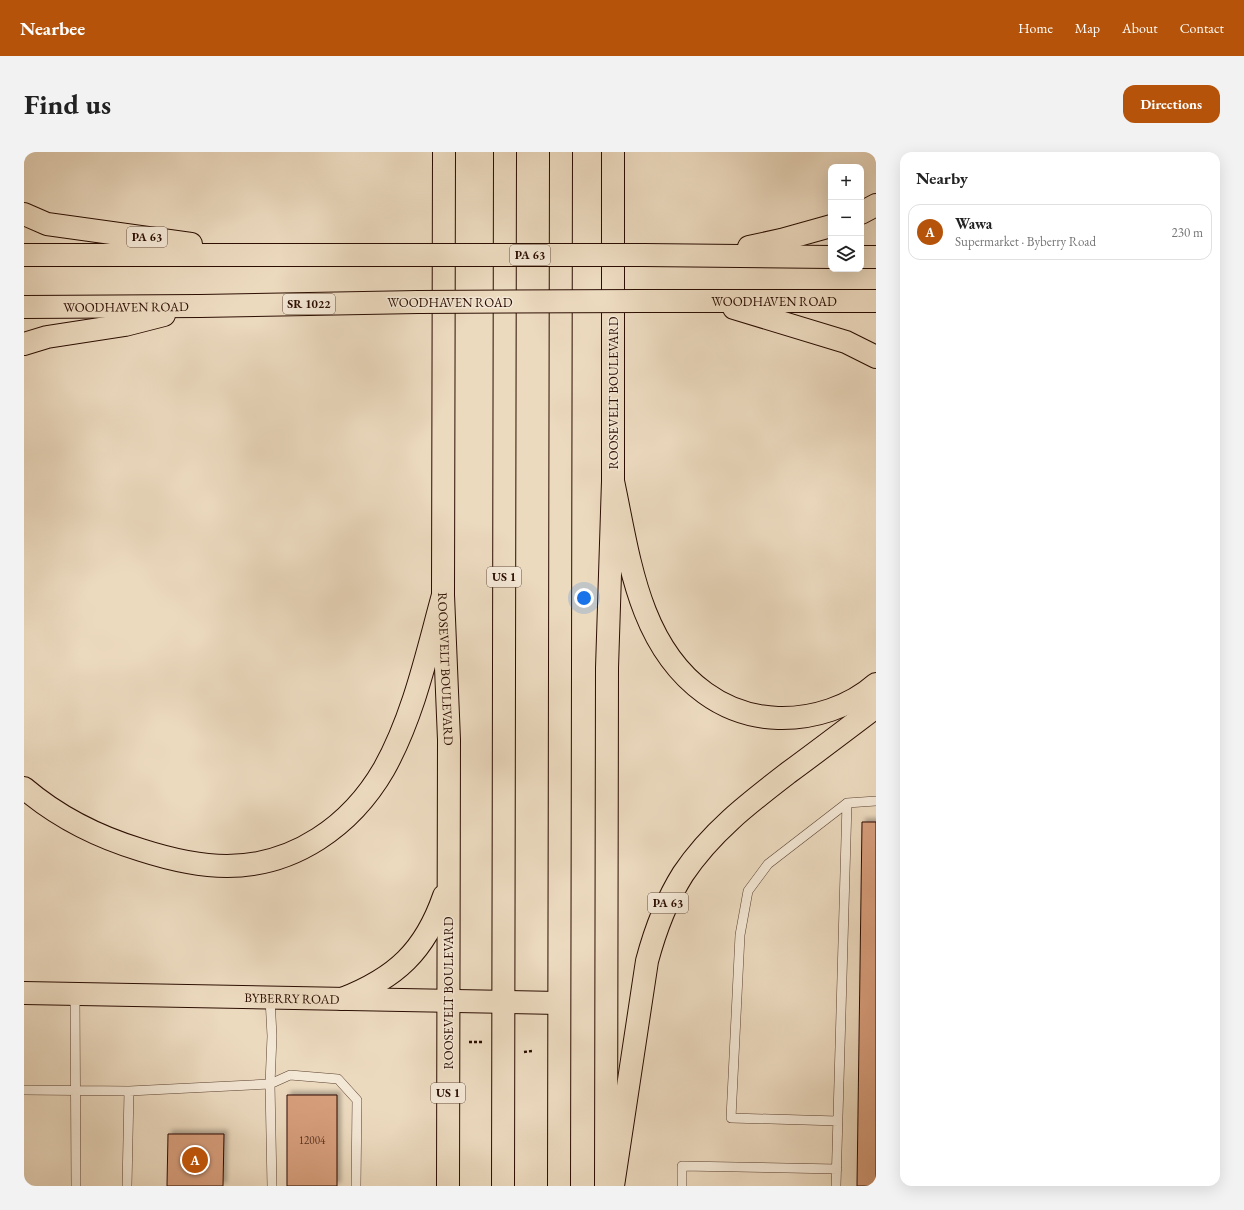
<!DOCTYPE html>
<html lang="en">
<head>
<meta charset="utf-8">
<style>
  :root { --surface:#fff; --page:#f2f2f2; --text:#222; --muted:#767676; --line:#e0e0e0; --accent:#b45309 }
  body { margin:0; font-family:"EB Garamond",serif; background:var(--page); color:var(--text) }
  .controls { position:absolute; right:12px; top:12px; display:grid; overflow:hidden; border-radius:8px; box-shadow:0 4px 16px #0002 }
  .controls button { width:36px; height:36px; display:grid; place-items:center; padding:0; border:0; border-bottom:1px solid var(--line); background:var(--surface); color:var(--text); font:20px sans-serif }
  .you { position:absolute; left:560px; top:446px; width:14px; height:14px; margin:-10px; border:3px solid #fff; border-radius:50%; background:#1a73e8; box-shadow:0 0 0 6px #1a73e833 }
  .badge { display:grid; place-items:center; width:26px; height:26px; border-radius:50%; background:var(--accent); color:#fff; font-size:13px; font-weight:700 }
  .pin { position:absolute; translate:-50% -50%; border:2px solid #fff; box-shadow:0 1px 4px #0006 }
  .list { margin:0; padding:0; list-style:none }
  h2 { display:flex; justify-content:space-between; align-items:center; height:52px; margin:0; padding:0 16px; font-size:17px }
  h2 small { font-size:13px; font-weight:400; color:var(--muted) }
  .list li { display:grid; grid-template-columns:26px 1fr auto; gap:12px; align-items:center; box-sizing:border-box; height:56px; margin:0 8px 8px; padding:0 8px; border:1px solid var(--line); border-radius:12px }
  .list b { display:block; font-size:15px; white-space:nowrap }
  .list p { margin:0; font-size:13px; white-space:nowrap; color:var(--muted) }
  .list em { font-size:13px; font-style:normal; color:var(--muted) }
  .icon { flex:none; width:22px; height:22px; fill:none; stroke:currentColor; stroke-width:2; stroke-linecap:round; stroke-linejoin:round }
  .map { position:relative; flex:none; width:852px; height:1034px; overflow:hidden; border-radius:12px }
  header { display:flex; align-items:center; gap:24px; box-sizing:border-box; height:56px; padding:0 20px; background:var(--accent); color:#fff }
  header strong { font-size:19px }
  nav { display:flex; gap:22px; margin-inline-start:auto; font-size:14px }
  .intro { display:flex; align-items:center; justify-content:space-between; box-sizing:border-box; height:96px; padding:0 24px }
  h1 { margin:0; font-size:28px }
  .button { padding:10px 18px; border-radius:12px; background:var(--accent); color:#fff; font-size:14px; font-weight:700 }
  main { display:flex; gap:24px; padding:0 24px }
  aside { flex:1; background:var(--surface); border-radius:12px; box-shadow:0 4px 16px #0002 }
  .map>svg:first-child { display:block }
  .building { fill:#d79e7b; stroke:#2b0d01; filter:url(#shadow) }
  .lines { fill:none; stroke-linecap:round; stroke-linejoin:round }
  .service-casing { stroke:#5b4030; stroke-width:10 }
  .primary-casing { stroke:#2b0d01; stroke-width:24 }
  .trunk-casing { stroke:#2b0d01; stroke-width:24 }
  .motorway-casing { stroke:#2b0d01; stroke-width:24 }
  .path { stroke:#2b0d01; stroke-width:2.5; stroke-dasharray:3 2; stroke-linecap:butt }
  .service { stroke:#f3e7d5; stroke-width:9 }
  .primary { stroke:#ecdabf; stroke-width:22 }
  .trunk { stroke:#ecdabf; stroke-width:22 }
  .motorway { stroke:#ecdabf; stroke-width:22 }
  .motorway-bridge-casing { stroke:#2b0d01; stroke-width:24; stroke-linecap:butt }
  .motorway-bridge { stroke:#ecdabf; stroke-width:22 }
  .labels { text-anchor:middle; stroke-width:3; stroke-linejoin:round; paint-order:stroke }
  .number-label { font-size:11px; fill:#563120 }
  .shield { fill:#f3e7d5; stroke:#674e41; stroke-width:1 }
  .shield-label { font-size:12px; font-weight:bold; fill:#2b0d01 }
  .street-label { font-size:13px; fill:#2b0d01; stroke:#f3e7d5 }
</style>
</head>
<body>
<header>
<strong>Nearbee</strong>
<nav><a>Home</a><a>Map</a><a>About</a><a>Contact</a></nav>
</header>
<div class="intro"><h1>Find us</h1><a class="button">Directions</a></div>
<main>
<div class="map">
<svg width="852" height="1034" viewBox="0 0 852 1034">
  <defs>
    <filter id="shadow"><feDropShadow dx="3.5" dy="-3.5" stdDeviation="2" flood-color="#0004"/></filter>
  </defs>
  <rect width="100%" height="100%" fill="#ecdabf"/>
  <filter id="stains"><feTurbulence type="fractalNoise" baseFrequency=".005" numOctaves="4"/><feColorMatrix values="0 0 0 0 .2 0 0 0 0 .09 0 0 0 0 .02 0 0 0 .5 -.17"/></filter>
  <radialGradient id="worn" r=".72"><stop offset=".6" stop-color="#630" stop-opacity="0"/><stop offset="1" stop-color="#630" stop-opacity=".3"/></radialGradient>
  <path class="building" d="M838,670h14v364h-19z
    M263,943h50v91h-50z
    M144,982h56l-1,52h-56z"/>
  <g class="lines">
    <g class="service-casing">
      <path id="service" d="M51,842l1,192
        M246,846l2,38 -2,48 20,-9 48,4 19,21 -1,86
        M0,938l105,1 141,-7 2,102
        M814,969l-107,-3 9,-183 8,-44 20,-27 79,-61
        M103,1034l2,-95
        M658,1034v-20l155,3
        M812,1034l11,-383 29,-2"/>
    </g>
    <g class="primary-casing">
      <g id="primary">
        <path id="s1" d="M0,841l535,10"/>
      </g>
    </g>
    <g class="trunk-casing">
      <g id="trunk">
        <path id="s2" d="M420,0l-1,443 6,145 -1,446"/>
        <path d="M318,847c54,-21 83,-48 102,-103"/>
        <path d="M479,1034l2,-1034"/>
        <path d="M535,1034l2,-1034"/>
        <path d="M582,1034l1,-518 6,-187v-329"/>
      </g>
    </g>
    <g class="motorway-casing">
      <g id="motorway">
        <path d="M837,61l15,-8"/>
        <path d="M0,62l23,10 144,20"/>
        <path d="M725,95l32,-7 50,-14"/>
        <path d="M0,103h394"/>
        <path d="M619,103l188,2"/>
        <path d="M837,105h15"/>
        <path id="s3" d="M618,149h234"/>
        <path id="s4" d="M0,155l176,-1 218,-4"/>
        <path d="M710,156l112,34 30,15"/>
        <path d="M0,192l23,-7 78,-12 39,-10"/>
        <path d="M589,329c16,75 25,164 92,212 22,16 46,24 73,25 35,1 72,-11 98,-34"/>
        <path d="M0,636c34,29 74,49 117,62 28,9 56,16 86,16 67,0 124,-40 157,-97 30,-54 43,-116 59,-174"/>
        <path d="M589,1034l34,-225c8,-30 19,-60 36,-87 28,-42 66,-71 105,-101 30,-22 59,-44 88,-66"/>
      </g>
    </g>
    <path class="path" d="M445,890h13
      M500,900l8,-1"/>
    <use href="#service" class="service"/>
    <use href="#primary" class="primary"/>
    <use href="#trunk" class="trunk"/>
    <use href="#motorway" class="motorway"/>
    <g class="motorway-bridge-casing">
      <path id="motorway-bridge" d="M394,103h225
        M394,150l224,-1"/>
    </g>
    <use href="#motorway-bridge" class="motorway-bridge"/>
  </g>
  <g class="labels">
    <g class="number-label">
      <text x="288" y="992">12004</text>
    </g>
    <g class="shield">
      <rect x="103" y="75" width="40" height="20" rx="3"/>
      <rect x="486" y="93" width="40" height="20" rx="3"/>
      <rect x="259" y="142" width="52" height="20" rx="3"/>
      <rect x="463" y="415" width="34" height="20" rx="3"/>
      <rect x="624" y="741" width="40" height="20" rx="3"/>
      <rect x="407" y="931" width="34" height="20" rx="3"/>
    </g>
    <g class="shield-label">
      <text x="123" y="89">PA 63</text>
      <text x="506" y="107">PA 63</text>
      <text x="285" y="156">SR 1022</text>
      <text x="480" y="429">US 1</text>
      <text x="644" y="755">PA 63</text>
      <text x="424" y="945">US 1</text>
    </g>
    <g class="street-label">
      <text dy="5" stroke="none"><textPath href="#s3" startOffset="132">WOODHAVEN ROAD</textPath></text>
      <text x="426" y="155">WOODHAVEN ROAD</text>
      <text dy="5" stroke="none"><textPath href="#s4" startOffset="102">WOODHAVEN ROAD</textPath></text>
      <text transform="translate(589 241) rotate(-90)" y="5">ROOSEVELT BOULEVARD</text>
      <text dy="5" stroke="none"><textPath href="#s2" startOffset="517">ROOSEVELT BOULEVARD</textPath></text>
      <text transform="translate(424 841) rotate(-90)" y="5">ROOSEVELT BOULEVARD</text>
      <text dy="5" stroke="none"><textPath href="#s1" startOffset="268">BYBERRY ROAD</textPath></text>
    </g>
  </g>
  <rect width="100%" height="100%" filter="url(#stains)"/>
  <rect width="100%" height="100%" fill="url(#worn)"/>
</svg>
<div class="controls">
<button>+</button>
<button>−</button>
<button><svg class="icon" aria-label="layers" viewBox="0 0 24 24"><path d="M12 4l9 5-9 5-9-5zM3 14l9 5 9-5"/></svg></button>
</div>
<div class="you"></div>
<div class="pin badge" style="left:171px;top:1008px">A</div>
</div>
<aside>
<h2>Nearby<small></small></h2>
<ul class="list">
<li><span class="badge">A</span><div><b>Wawa</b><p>Supermarket · Byberry Road</p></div><em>230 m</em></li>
</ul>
</aside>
</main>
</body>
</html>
